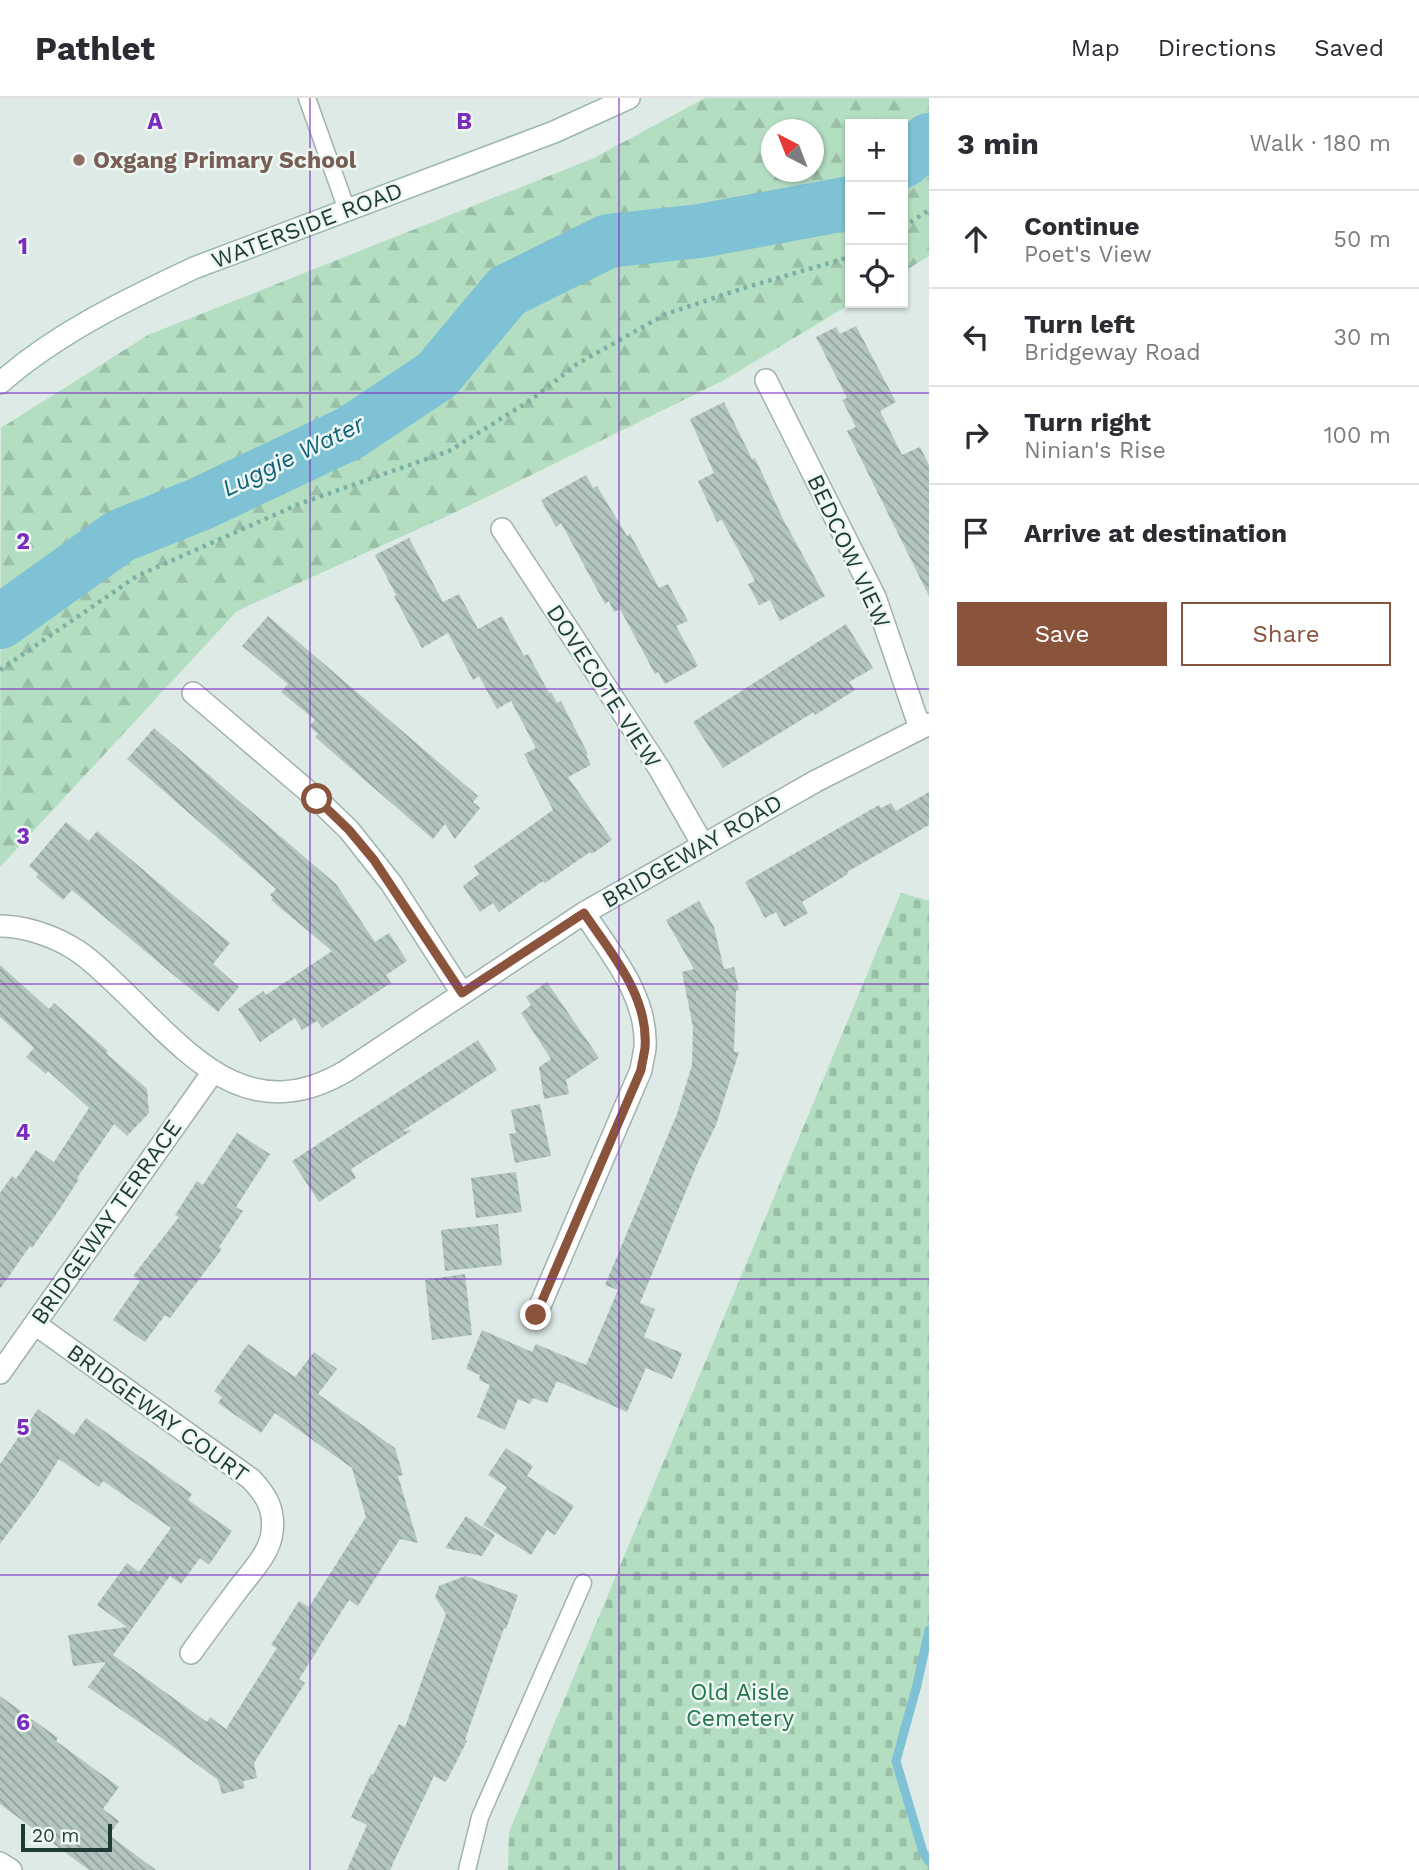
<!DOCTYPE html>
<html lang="en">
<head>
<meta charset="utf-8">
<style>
  :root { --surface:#fff; --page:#f2f2f3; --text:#2b2b33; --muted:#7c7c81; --line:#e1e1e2; --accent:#8a533c }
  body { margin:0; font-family:"Work Sans",sans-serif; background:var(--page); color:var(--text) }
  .controls { position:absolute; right:21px; top:21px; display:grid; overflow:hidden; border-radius:0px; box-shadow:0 2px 5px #0004 }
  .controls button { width:63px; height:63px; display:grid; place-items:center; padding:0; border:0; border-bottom:2px solid var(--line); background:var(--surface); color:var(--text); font:35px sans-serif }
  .compass { position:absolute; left:761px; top:21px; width:63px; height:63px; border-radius:50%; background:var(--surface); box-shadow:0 2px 5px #0004; rotate:318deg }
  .scale { position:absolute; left:21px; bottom:18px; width:91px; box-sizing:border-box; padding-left:7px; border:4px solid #1e3b35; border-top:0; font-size:19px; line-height:24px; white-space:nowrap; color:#1e3b35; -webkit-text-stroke:5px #edf7f3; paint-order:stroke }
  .stop { position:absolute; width:21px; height:21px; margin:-16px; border:5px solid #8a533c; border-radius:50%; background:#fff }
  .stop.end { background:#8a533c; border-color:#fff; box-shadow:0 2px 7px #0008 }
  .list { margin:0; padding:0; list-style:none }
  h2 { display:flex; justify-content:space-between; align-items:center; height:91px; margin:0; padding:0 28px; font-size:30px }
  h2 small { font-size:23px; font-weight:400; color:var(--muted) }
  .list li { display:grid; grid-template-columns:46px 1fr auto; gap:21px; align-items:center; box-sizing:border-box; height:98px; padding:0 28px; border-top:2px solid var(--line) }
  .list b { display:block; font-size:26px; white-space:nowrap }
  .list p { margin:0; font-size:23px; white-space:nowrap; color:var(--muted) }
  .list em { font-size:23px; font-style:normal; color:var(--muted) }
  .actions { display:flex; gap:14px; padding:21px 28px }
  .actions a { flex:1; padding:16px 0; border:2px solid var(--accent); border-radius:0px; text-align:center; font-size:24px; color:var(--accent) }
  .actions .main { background:var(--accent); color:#fff }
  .icon { flex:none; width:38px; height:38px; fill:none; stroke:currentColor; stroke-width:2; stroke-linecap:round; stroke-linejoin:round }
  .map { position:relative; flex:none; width:929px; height:1772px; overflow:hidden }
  header { display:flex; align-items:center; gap:42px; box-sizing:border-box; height:98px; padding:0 35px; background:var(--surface); border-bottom:2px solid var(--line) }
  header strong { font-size:33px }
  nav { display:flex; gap:38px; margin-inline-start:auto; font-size:24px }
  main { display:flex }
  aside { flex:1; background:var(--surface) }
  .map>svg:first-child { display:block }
  .forest { fill:url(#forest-firs); fill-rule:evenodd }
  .cemetery { fill:url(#cemetery-stones) }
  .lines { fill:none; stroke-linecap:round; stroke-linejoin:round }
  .stream { stroke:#7fc1d5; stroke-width:9 }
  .river { stroke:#7fc1d5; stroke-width:54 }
  .building { fill:url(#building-back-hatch) }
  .service-casing { stroke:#a0b2ad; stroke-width:19 }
  .minor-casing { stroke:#a0b2ad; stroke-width:24 }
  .secondary-casing { stroke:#9bb7af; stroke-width:24 }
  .path { stroke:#7bb1a4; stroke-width:4.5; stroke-dasharray:3.5 5; stroke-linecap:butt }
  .service { stroke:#fff; stroke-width:16 }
  .minor { stroke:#fff; stroke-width:21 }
  .secondary { stroke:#fff; stroke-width:21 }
  .route { stroke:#8a533c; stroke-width:9 }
  .grid { fill:none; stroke:#7b2cbf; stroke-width:2; stroke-opacity:0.55 }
  .education-dot { fill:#8d6e63; stroke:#edf7f3; stroke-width:2.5 }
  .labels { text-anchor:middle; stroke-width:5; stroke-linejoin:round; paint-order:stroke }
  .education-label { font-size:23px; font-weight:bold; fill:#785e54; stroke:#edf7f3; text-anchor:start }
  .street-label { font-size:23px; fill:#1e3b35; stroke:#edf7f3 }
  .park-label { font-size:23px; fill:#25744a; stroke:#edf7f3 }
  .water-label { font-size:24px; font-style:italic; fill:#14617a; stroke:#edf7f3 }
  .grid-label { font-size:23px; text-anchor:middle; font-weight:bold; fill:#7b2cbf; stroke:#edf7f3; stroke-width:5; stroke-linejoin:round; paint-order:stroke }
</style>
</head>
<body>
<header>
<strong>Pathlet</strong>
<nav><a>Map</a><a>Directions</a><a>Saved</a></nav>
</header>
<main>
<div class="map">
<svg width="929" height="1772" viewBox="0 0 929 1772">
  <defs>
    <pattern id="forest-firs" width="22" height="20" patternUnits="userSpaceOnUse" patternTransform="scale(1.75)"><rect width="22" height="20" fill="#b3dec2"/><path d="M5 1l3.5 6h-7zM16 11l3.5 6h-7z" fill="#9abfa7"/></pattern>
    <pattern id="cemetery-stones" width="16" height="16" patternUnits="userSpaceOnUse" patternTransform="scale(1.75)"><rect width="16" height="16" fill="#b3dec2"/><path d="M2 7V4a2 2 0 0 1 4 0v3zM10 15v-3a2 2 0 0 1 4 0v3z" fill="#9abfa7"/></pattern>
    <pattern id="building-back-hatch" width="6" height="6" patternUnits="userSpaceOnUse" patternTransform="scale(1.75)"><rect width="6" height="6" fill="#b2c5bf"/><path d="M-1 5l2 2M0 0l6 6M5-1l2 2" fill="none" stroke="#90a19c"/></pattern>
  </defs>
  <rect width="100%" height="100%" fill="#ddeae5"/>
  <path class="forest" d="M705,0h224v158l-26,16v-148h-53v179h2l-128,77 -268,132 -219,99 -237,256 1,-439 147,-93 446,-177zM772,32h42v42h-42z"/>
  <path class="cemetery" d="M901,795l28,8v726l-33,134 27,91 6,10v8h-421l1,-38z"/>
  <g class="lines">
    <path class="stream" d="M929,1532l-12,55 -21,76 27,91 6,10"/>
    <path class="river" d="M903,63l26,-21
      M0,524l120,-86 80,-32 150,-71 87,-58 70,-84 101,-50 92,-10 150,-28"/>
  </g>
  <path class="building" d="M856,228l40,76 -16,9 22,44 18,-8 9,18v131l-82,-165 9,-4 -14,-27 5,-2 -31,-61 20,-10 4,7z
    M724,304l28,57 3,-1 28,61 42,77 -45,25 -10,-21 -11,5 -11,-21 7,-3 -33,-61 -5,2 -19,-41 16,-8 -24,-54z
    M586,377l7,13 4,-2 30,50 3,-2 29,54 9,-4 20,37 -12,5 22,40 -33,18 -7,-12 -3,2 -35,-65 -6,3 -5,-11 -4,3 -44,-81 -5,4 -15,-27z
    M409,440l34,64 16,-8 19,35 24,-13 22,40 4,-2 21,39 2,-1 6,11 4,-2 27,53 -2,1 5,10 -23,12 44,63 -20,14 -2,-2 -45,31 -2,-2 -44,31 -6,-9 -13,9 -17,-26 16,-12 -5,-8 79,-56 -29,-56 12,-6 -25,-47 -14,8 -18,-33 -6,4 -25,-47 -26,15 -28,-52 2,-1 -21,-40z
    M268,518l210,180 -5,6 7,6 -25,31 -10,-15 -12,15 -118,-102 3,-3 -9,-8 6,-6 -34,-28 7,-8 -46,-38z
    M846,526l27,44 -24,14 6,8 -40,25 -1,-3 -91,56 -30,-46z
    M154,630l182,156 39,58 14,-9 18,28 -21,14 5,8 -69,45 -5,-7 -15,9 -7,-12 -35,24 -22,-33 25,-18 3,4 66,-44 -61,-51 2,-2 -3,-3 6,-6 -149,-130z
    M929,694v33l-82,47 1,2 -46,28 6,11 -24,14 -8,-15 -11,6 -20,-36 134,-77 2,3 10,-5 5,8z
    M66,724l23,19 8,-10 133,112 -17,21 26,23 -21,25 -146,-122 -9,10 -27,-23 2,-3 -9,-8z
    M699,803l15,26 10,42 10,-2 5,23 -3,1 -2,61h5l-23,73 -18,37 -58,141 15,6 -11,28 38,16 -4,12 -6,14 -26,-11 -19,44 -70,-31 -10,22 -14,-5 -3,6 -12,-5 -13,31 -28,-13 13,-32 -11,-5 1,-5 -14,-6 16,-39 50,22 4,-8 50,21 32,-75 -13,-5 72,-171 15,-49 1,-38 -11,-55 12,-3 -28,-49z
    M0,867l49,44 5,-6 54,48 -2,2 41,36 2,24 -22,23 -13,-12 -37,54 2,1 -20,31 -27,38 -2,-2 -30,43v-96l12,-17 4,3 20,-29 18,12 35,-54 -41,-37 -2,3 -20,-17 8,-9 -34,-31z
    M547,884l52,76 -33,22 3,14 -25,5 -5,-32 12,-8 -30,-46 10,-8 -5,-8z
    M478,942l19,30 -96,62 9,-2 1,1 -60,38 5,9 -37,24 -27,-41z
    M540,1006l11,52 -36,7 -6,-29 7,-1 -5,-23z
    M237,1035l33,21 -34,53 7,4 -24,36 3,2 -52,69 -5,-3 -20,27 -32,-22 27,-39 -7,-5 46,-59 -4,-2 22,-34 6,4z
    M516,1074l6,40 -46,6 -5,-40z
    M498,1126l4,41 -57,6 -4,-41z
    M465,1176l7,61 -40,5 -7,-60z
    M248,1246l47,33 19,-25 23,17 -19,25 77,54 8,27 -5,1 20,67 -18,-4 -42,67 -9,-6 -50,79 6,4 -51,80 3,15 -14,3 2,7 -23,6 -4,-14 -66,-49 -64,-44 18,-25 -33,4 -5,-31 59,-8 -30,-22 30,-42 12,9 32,-44 -68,-47 -4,6 -40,-28 -22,35 -37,50v-80l38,-55 36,26 12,-17 106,76 -4,6 44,31 -23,34 -9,-7 -19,26 -11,-8 -57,79 94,67 3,-5 16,12 51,-81 -6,-3 28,-44 10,6 57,-90 -14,-49 -77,-55 -14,20 -43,-30 4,-6 -8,-6z
    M506,1350l27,18 -6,10 47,30 -19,29 -8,-5 -16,25 -48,-30 24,-38 -19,-12z
    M466,1418l29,19 -13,21 -37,-8z
    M465,1478l53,19 -12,34 -2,-1 -39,112 2,1 -21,41 -12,-6 -44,94h-43l20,-45 -16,-8 20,-43 2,1 26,-51 6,3 41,-113 -11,-17 4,-11z
    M0,1598l58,42 -2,3 63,46 -16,22 16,12 -10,14 47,35h-67l-89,-66z"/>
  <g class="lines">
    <g class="service-casing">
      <path id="service" d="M307,0l40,112
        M467,1772l13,-53 103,-234"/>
    </g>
    <g class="minor-casing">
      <path id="minor" d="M766,282l109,217 45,131
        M502,431l157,239 44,77
        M193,595l124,106 32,31 42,53 71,110
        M0,828c23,0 51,9 71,21 18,10 34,27 49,41 67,64 126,142 226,83l238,-158 232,-132 113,-57
        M536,1217l105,-245c1,-7 3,-15 4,-22 3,-52 -34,-94 -61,-135
        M35,1226l216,155c15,16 24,30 21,53 -2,22 -23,42 -36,60 -15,20 -30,40 -45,61
        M0,1275l213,-301
        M0,1765l11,7"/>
    </g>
    <g class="secondary-casing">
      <path id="secondary" d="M0,285c57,-50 126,-83 194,-115l360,-136 75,-34"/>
    </g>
    <path class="path" d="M903,129l26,-17
      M0,572l137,-94 162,-72 150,-53 82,-51 46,-36 89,-50 78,-26 106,-31"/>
    <use href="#service" class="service"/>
    <use href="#minor" class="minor"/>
    <use href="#secondary" class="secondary"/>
  </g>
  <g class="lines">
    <path class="route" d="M317,701l32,31 25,30 88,133 122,-80c27,40 65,83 61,135 -1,7 -3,15 -4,22l-105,245"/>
  </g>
  <path class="grid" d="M310,0v1772M619,0v1772M0,295h929M0,591h929M0,886h929M0,1181h929M0,1477h929"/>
  <circle class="education-dot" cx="79" cy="62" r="7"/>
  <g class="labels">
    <g class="education-label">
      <text x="93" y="70">Oxgang Primary School</text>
    </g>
    <g class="street-label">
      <text transform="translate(307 127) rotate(-21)" y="8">WATERSIDE ROAD</text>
      <text transform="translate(849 453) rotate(65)" y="8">BEDCOW VIEW</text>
      <text transform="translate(604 588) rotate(57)" y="8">DOVECOTE VIEW</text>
      <text transform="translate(692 753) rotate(-30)" y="8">BRIDGEWAY ROAD</text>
      <text transform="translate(106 1124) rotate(-55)" y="8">BRIDGEWAY TERRACE</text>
      <text transform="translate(158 1315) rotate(36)" y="8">BRIDGEWAY COURT</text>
    </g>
    <g class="park-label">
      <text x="740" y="1602">Old Aisle<tspan x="740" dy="26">Cemetery</tspan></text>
    </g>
    <g class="water-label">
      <text transform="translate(293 358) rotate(-26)" y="8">Luggie Water</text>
    </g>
  </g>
  <g class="grid-label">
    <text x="155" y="31">A</text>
    <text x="464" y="31">B</text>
    <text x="23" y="156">1</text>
    <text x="23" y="451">2</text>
    <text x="23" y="746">3</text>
    <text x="23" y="1042">4</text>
    <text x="23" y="1337">5</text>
    <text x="23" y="1632">6</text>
  </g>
</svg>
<div class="controls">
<button>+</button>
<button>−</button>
<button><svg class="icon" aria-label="locate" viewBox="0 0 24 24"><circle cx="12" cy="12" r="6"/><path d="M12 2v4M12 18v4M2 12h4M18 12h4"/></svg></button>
</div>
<svg class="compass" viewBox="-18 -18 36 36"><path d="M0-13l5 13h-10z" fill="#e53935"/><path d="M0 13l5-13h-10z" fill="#7c7c81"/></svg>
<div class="scale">20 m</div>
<div class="stop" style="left:317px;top:701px"></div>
<div class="stop end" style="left:536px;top:1217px"></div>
</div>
<aside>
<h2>3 min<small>Walk · 180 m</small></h2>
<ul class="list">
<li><svg class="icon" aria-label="ahead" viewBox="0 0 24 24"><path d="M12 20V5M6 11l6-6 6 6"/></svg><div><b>Continue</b><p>Poet's View</p></div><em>50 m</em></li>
<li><svg class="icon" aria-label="left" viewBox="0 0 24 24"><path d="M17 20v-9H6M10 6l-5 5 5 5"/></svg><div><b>Turn left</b><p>Bridgeway Road</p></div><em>30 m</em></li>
<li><svg class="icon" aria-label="right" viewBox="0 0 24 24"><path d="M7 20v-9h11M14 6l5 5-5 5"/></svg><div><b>Turn right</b><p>Ninian's Rise</p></div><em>100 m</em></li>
<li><svg class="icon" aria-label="arrive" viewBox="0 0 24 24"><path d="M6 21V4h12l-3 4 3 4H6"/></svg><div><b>Arrive at destination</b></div></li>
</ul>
<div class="actions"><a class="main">Save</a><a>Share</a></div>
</aside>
</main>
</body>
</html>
